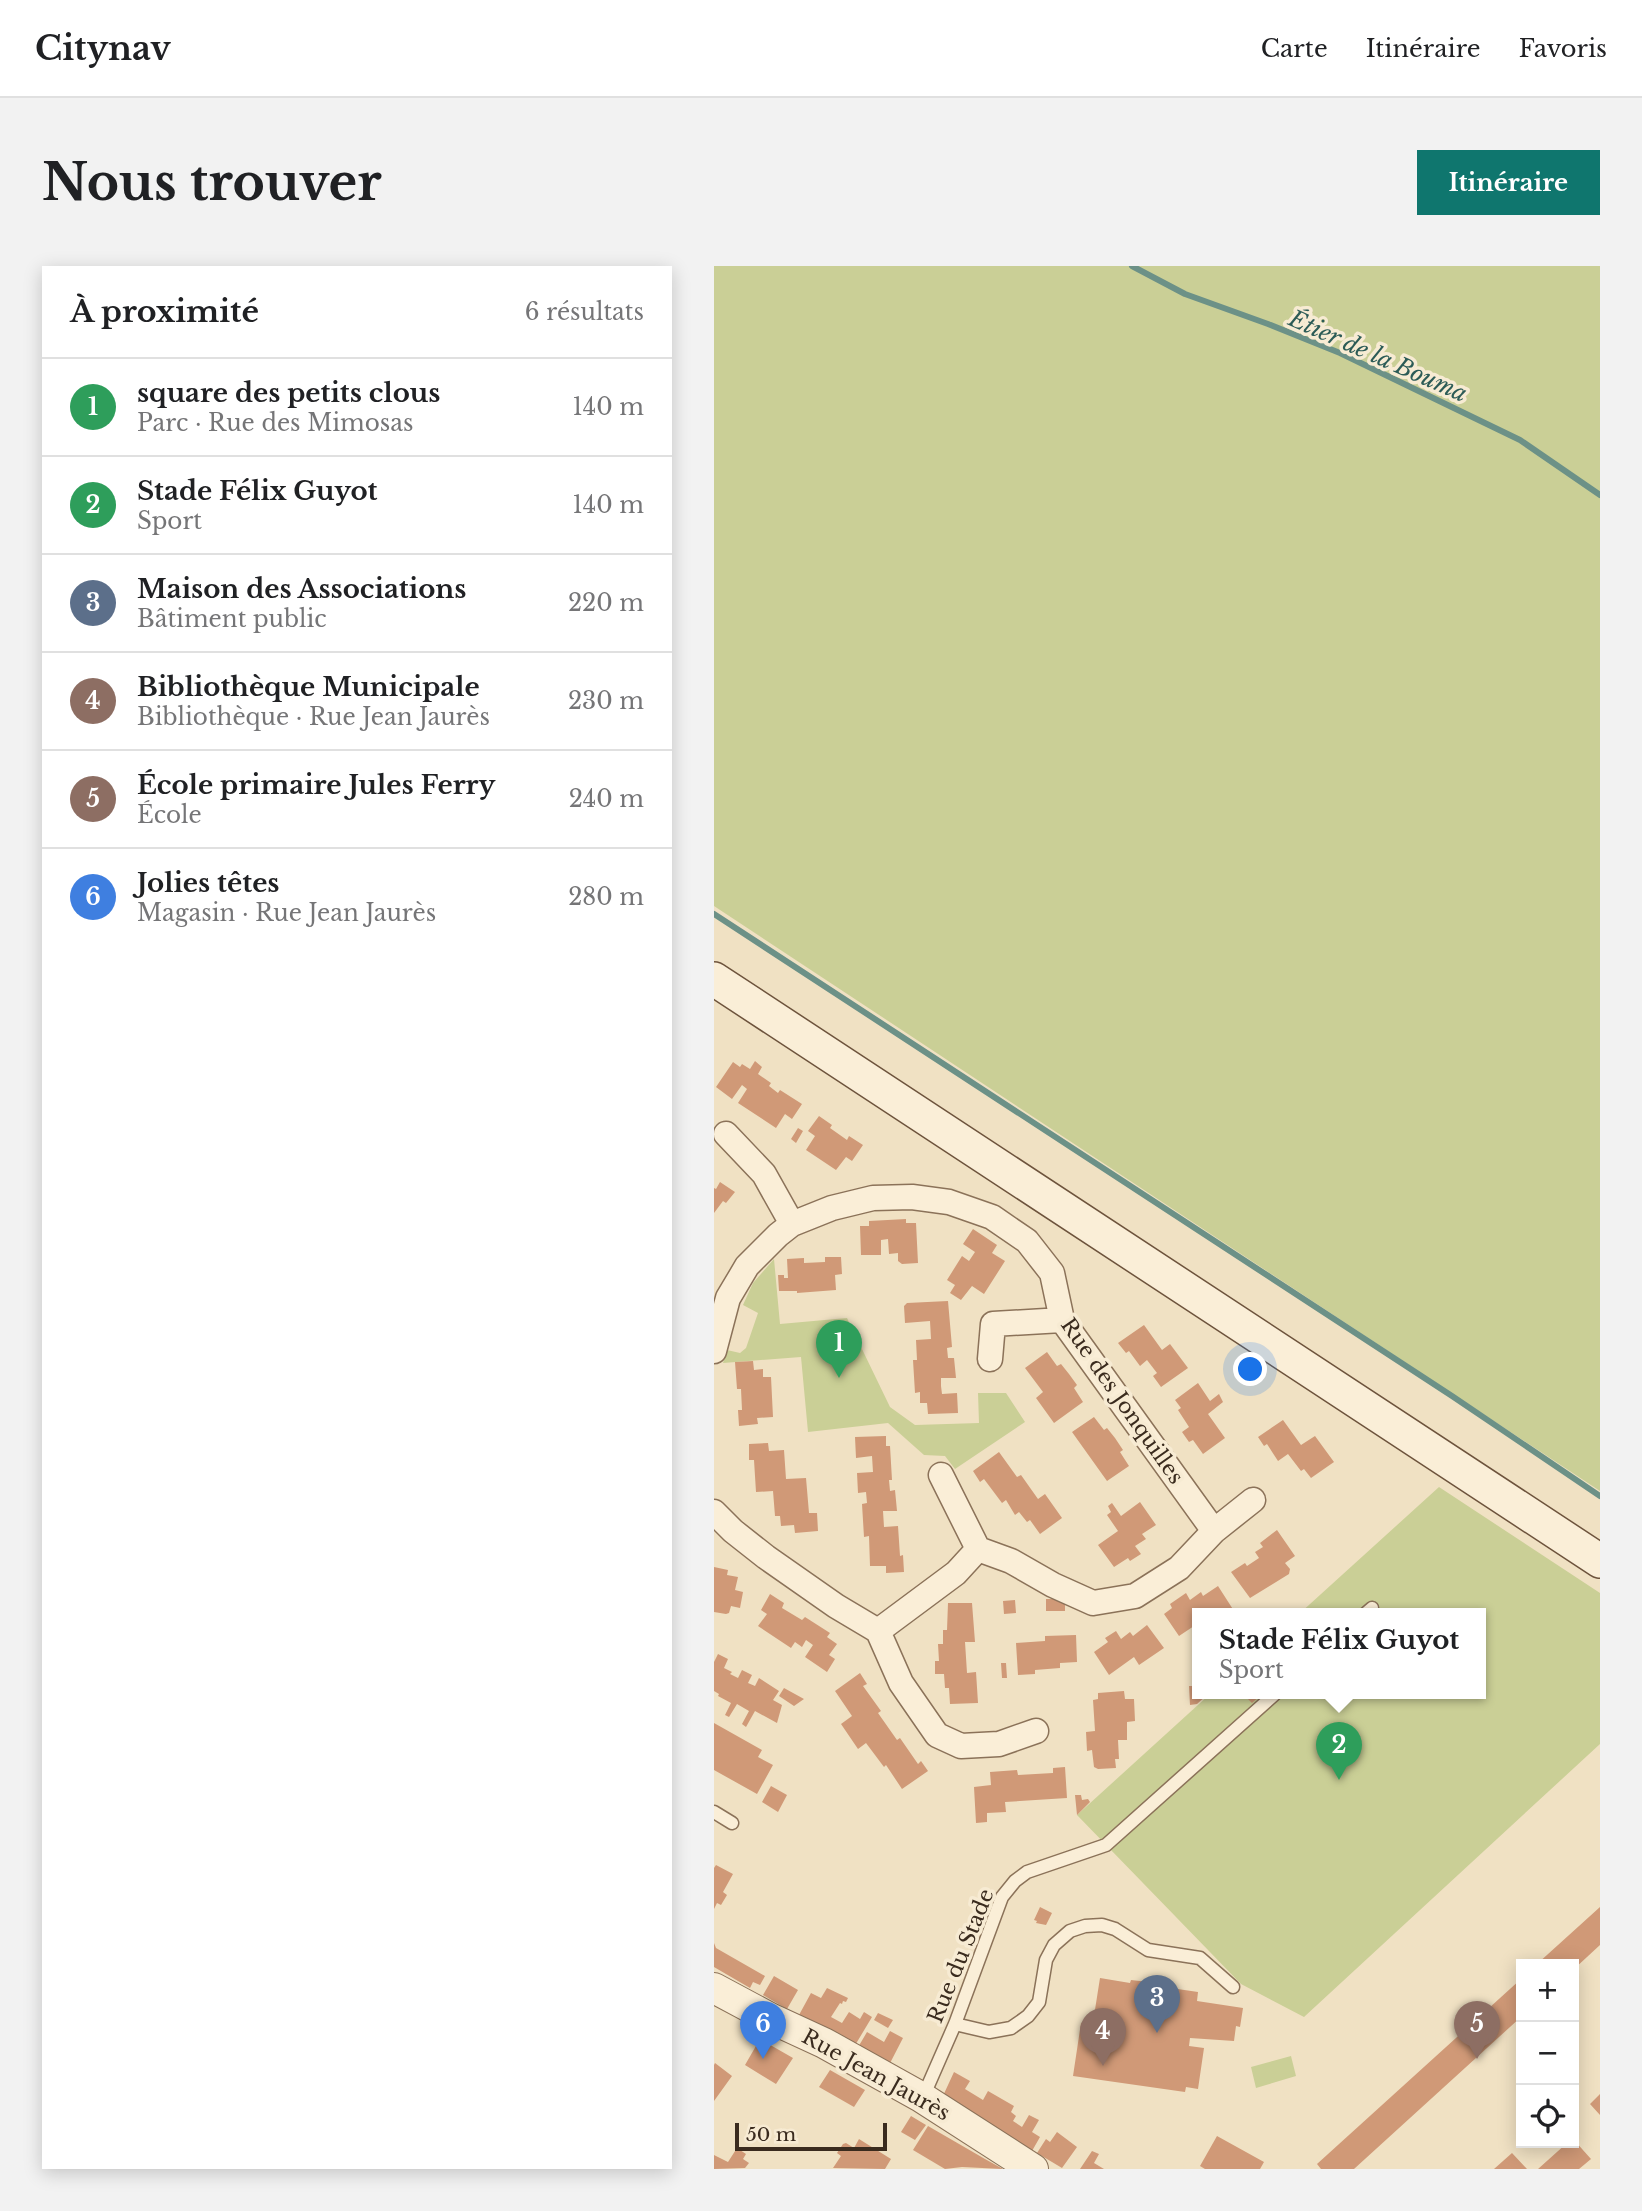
<!DOCTYPE html>
<html lang="fr">
<head>
<meta charset="utf-8">
<style>
  :root { --surface:#fff; --page:#f2f2f2; --text:#202124; --muted:#757577; --line:#e0e0e0; --accent:#0f766e }
  body { margin:0; font-family:"Libre Baskerville",serif; background:var(--page); color:var(--text) }
  .controls { position:absolute; right:21px; bottom:21px; display:grid; overflow:hidden; border-radius:0px; box-shadow:0 4px 18px #0003 }
  .controls button { width:63px; height:63px; display:grid; place-items:center; padding:0; border:0; border-bottom:2px solid var(--line); background:var(--surface); color:var(--text); font:35px sans-serif }
  .scale { position:absolute; left:21px; bottom:18px; width:152px; box-sizing:border-box; padding-left:7px; border:4px solid #3a2b1e; border-top:0; font-size:19px; line-height:24px; white-space:nowrap; color:#3a2b1e; -webkit-text-stroke:5px #f7ebd3; paint-order:stroke }
  .you { position:absolute; left:537px; top:1104px; width:24px; height:24px; margin:-18px; border:5px solid #fff; border-radius:50%; background:#1a73e8; box-shadow:0 0 0 10px #1a73e833 }
  .badge { display:grid; place-items:center; width:46px; height:46px; border-radius:50%; background:var(--accent); color:#fff; font-size:23px; font-weight:700 }
  .pin { position:absolute; translate:-50% -58px; filter:drop-shadow(0 2px 4px #0008) }
  .pin::after { content:''; position:absolute; top:37px; width:24px; height:21px; background:inherit; clip-path:polygon(0 0,100% 0,50% 100%) }
  .popup { position:absolute; left:478px; top:1342px; width:294px; height:91px; box-sizing:border-box; display:grid; place-content:center; border-radius:0px; background:var(--surface); filter:drop-shadow(0 2px 5px #0005); font-size:23px; white-space:nowrap; color:var(--muted) }
  .popup b { font-size:26px; color:var(--text) }
  .popup::after { content:''; position:absolute; left:50%; top:100%; margin-left:-14px; border:14px solid transparent; border-top-color:var(--surface) }
  .list { margin:0; padding:0; list-style:none }
  h2 { display:flex; justify-content:space-between; align-items:center; height:91px; margin:0; padding:0 28px; font-size:30px }
  h2 small { font-size:23px; font-weight:400; color:var(--muted) }
  .list li { display:grid; grid-template-columns:46px 1fr auto; gap:21px; align-items:center; box-sizing:border-box; height:98px; padding:0 28px; border-top:2px solid var(--line) }
  .list b { display:block; font-size:26px; white-space:nowrap }
  .list p { margin:0; font-size:23px; white-space:nowrap; color:var(--muted) }
  .list em { font-size:23px; font-style:normal; color:var(--muted) }
  .icon { flex:none; width:38px; height:38px; fill:none; stroke:currentColor; stroke-width:2; stroke-linecap:round; stroke-linejoin:round }
  .map { position:relative; flex:none; width:886px; height:1903px; overflow:hidden; border-radius:0px }
  header { display:flex; align-items:center; gap:42px; box-sizing:border-box; height:98px; padding:0 35px; background:var(--surface); border-bottom:2px solid var(--line) }
  header strong { font-size:33px }
  nav { display:flex; gap:38px; margin-inline-start:auto; font-size:24px }
  .intro { display:flex; align-items:center; justify-content:space-between; box-sizing:border-box; height:168px; padding:0 42px }
  h1 { margin:0; font-size:49px }
  .button { padding:18px 32px; border-radius:0px; background:var(--accent); color:#fff; font-size:24px; font-weight:700 }
  main { display:flex; gap:42px; padding:0 42px }
  aside { flex:1; background:var(--surface); border-radius:0px; box-shadow:0 4px 18px #0003 }
  .map>svg:first-child { display:block }
  .green { fill:#cacf96 }
  .lines { fill:none; stroke-linecap:round; stroke-linejoin:round }
  .stream { stroke:#6c9187; stroke-width:6 }
  .building { fill:#d09977 }
  .service-casing { stroke:#8b7259; stroke-width:15 }
  .minor-casing { stroke:#8b7259; stroke-width:27 }
  .tertiary-casing { stroke:#8b7259; stroke-width:32 }
  .secondary-casing { stroke:#6d533c; stroke-width:36 }
  .service { stroke:#faeed7; stroke-width:12 }
  .minor { stroke:#faeed7; stroke-width:24 }
  .tertiary { stroke:#faeed7; stroke-width:30 }
  .secondary { stroke:#faeed7; stroke-width:33 }
  .labels { text-anchor:middle; stroke-width:7; stroke-linejoin:round; paint-order:stroke }
  .street-label { font-size:21px; fill:#3a2b1e; stroke:#f7ebd3 }
  .water-label { font-size:23px; font-style:italic; fill:#2c5b56; stroke:#f7ebd3 }
</style>
</head>
<body>
<header>
<strong>Citynav</strong>
<nav><a>Carte</a><a>Itinéraire</a><a>Favoris</a></nav>
</header>
<div class="intro"><h1>Nous trouver</h1><a class="button">Itinéraire</a></div>
<main>
<aside>
<h2>À proximité<small>6 résultats</small></h2>
<ul class="list">
<li><span class="badge" style="background:#2e9e5b">1</span><div><b>square des petits clous</b><p>Parc · Rue des Mimosas</p></div><em>140 m</em></li>
<li><span class="badge" style="background:#2e9e5b">2</span><div><b>Stade Félix Guyot</b><p>Sport</p></div><em>140 m</em></li>
<li><span class="badge" style="background:#5c6f8a">3</span><div><b>Maison des Associations</b><p>Bâtiment public</p></div><em>220 m</em></li>
<li><span class="badge" style="background:#8d6e63">4</span><div><b>Bibliothèque Municipale</b><p>Bibliothèque · Rue Jean Jaurès</p></div><em>230 m</em></li>
<li><span class="badge" style="background:#8d6e63">5</span><div><b>École primaire Jules Ferry</b><p>École</p></div><em>240 m</em></li>
<li><span class="badge" style="background:#3f7fe0">6</span><div><b>Jolies têtes</b><p>Magasin · Rue Jean Jaurès</p></div><em>280 m</em></li>
</ul>
</aside>
<div class="map">
<svg width="886" height="1903" viewBox="0 0 886 1903">
  <rect width="100%" height="100%" fill="#f0e1c3"/>
  <path class="green" d="M0,0h886v1225l-886,-585z
    M60,993l6,65 67,-6 43,89 25,18 64,-2 -1,-30h28l19,29 -70,47 -10,-13 -21,-1 -36,-32 -80,9 -7,-75 -78,6 4,-13 13,3 6,-5 12,-35 -15,-8 10,-22z
    M725,1221l161,106v151l-296,273 -63,-33 -164,-169 133,-121h271v-80h-182z
    M577,1790l5,20 -40,12 -5,-21z"/>
  <g class="lines">
    <path class="stream" d="M418,0l53,28 83,30 72,29 180,87 80,55
      M0,648l738,482 148,100"/>
  </g>
  <path class="building" d="M41,795l7,6 -4,7 13,9 -2,3 9,7 2,-3 22,14 -10,15 -7,-5 -9,14 -38,-25 9,-14 -5,-4 -10,14 -16,-12 17,-25 7,5 2,-3 8,5z
    M105,850l13,9 -2,3 17,12 2,-4 14,9 -11,16 -6,-4 -10,13 -30,-20 9,-14 -7,-5z
    M84,862l5,3 -7,12 -5,-4z
    M6,916l15,10 -9,11 -3,-2 -9,12v-25l2,1z
    M192,953v4h10l2,40 -16,1 -4,-3v-8l-9,1 -1,-15 -7,1v15h-20l-1,-29h9v-5z
    M259,963l24,16 -5,8 13,8 -21,33 -12,-8 -11,14 -11,-7 5,-8 -8,-5 15,-24 7,5 6,-9 -12,-8z
    M111,991h16l1,17 -7,1 1,15 -39,3v-2h-18l-1,-16h6v3h4l-1,-19 17,-1v5l21,-1z
    M234,1035l4,46 -5,1 1,10h6l2,20h-15v8l1,8 15,-1 1,20 -30,1 -1,-11h-7v-11l-5,1 -2,-33h4l-1,-20 15,-1 -1,-18 -25,2 -1,-17 3,-3z
    M430,1059l18,25 8,-6 18,24 -27,19 -8,-11 4,-3 -10,-13 -7,6 -11,-15 -3,2 -8,-10z
    M333,1086l10,14 4,-2 8,10 8,11 -3,3 9,14 -29,21 -18,-25 7,-6 -18,-24z
    M39,1095l1,9 9,-1v8h8l2,40 -16,1 1,6 -19,2 -1,-16h4l-1,-21h-4l-2,-27z
    M484,1117l12,18 9,-7 4,8 -15,12 17,24 -22,16 -10,-14 -4,2 -7,-10 7,-5 -11,-17 3,-2 -6,-8z
    M380,1151l10,13 3,-2 8,10 8,12 -3,2 9,14 -22,15 -35,-49z
    M569,1154l18,25 14,-9 19,26 -23,16 -7,-9 -3,2 -13,-17 -10,7 -11,-17 -3,2 -6,-9z
    M172,1170v10h4l2,34h-3l1,11 5,-1 2,21h-14l1,16 14,-1 2,30 3,-1 1,17 -18,1v-7h-16l-1,-30 -5,1 -2,-33 5,-1 -1,-11 -8,1 -1,-20 16,-1 -1,-16 -16,2 -1,-21z
    M54,1177l1,8 15,-1 2,29 20,-1 3,35h8l1,18 -23,2 -1,-8 -13,1 -1,-10h-5l-2,-25 -17,1 -2,-32h-5v-16z
    M285,1186l18,25 4,-2 17,24 7,-5 17,24 -22,16 -10,-14 -3,2 -8,-10 -4,3 -9,-15 -4,3 -18,-24 -4,3 -7,-11z
    M426,1236l16,23 -14,9 4,5 -11,7 6,8 -11,7 -2,-3 -14,9 -16,-22 20,-14 -11,-16 4,-3 -3,-6 4,-3 9,13z
    M563,1264l18,26 -10,7 5,6 -1,5 -39,24 -19,-26 14,-9 2,3 12,-8 -4,-6 8,-5 -3,-4z
    M0,1301l14,3 -1,5 11,2 -3,13 8,2 -3,16 -9,-2 -2,7 -3,1 -12,-2z
    M504,1320l18,28h-39v10l-18,12 -15,-22 8,-6 -2,-4 16,-11 4,7 11,-8 2,4z
    M56,1328l14,9 -2,5 20,12 3,-3 25,16 -3,4 10,7 -8,11 6,4 -8,13 -22,-15 8,-12 -7,-5 -4,7 -7,-5 -4,6 -33,-22 9,-12 -6,-4z
    M332,1333h14l5,2v10h-19z
    M301,1334l1,13 -12,1 -1,-13z
    M234,1337h24l3,39h-10l2,31 9,-1 2,31 -28,1 -1,-16h-4l-1,-14h-9v-13h4l-1,-17h5v-14h4z
    M433,1359l17,23 -25,17 -5,-8 -25,18 -15,-23 14,-10 -3,-4 11,-7 5,8 9,-7 3,4z
    M362,1369l1,27 -17,1v5l-25,2v4l-17,1 -2,-32 29,-2v-5z
    M4,1388l10,5 -4,9 8,4 -2,2 8,4 4,-8 10,5 -4,8 7,3 4,-8 20,13 -6,9 9,5 -5,18 -22,-12 -9,16 -4,-3 7,-13 -12,-7 -8,13 -4,-2 6,-12 -13,-7 1,-2 -5,-3v-29z
    M287,1397h5l1,15h-5z
    M146,1407l7,11 -4,2 18,25 -3,2 19,27 3,-2 18,26 3,-3 7,10 -26,18 -16,-24 -2,2 -18,-24 -8,6 -17,-25 11,-8 -17,-25z
    M475,1420h8v8h11l-11,10 -7,1z
    M70,1422l20,11 -10,7 -15,-10z
    M410,1425l1,8h9l1,22 -8,1v18h-9l1,19h-4l1,9 -18,1 -4,-2 -2,-17 -5,1 -1,-19 9,-1 -2,-31 5,-1v-6z
    M529,1428h19l-10,9z
    M0,1457l48,27 -4,7 15,8 -16,29 -43,-24z
    M351,1501l2,31 -62,4 1,10 -19,1v9l-11,1 -2,-36 17,-2 -1,-13 27,-2 1,5 35,-2v-5z
    M57,1520l16,9 -9,17 -16,-10z
    M361,1529h6l1,5 6,-1 2,3 -13,13z
    M2,1599l17,9 -10,18 4,3 -6,10 -4,-2 -3,6v-41z
    M326,1641l12,6 -6,12 -10,-2 1,-2 -3,-1z
    M886,1641v38l-26,24v-5h-37z
    M0,1677l2,5 49,28 -5,9 -7,-3 -3,6 -36,-21z
    M60,1710l24,14 -11,19 -24,-14z
    M386,1712l30,5 1,-3 26,3v3l41,6 -1,9 46,7 -3,19 -4,-1 -2,15 -44,-3 -1,8 15,2 -6,41 -12,-2 -1,5 -112,-16 8,-53 15,3 1,-9 -3,-1z
    M807,1713v38l-167,152h-33l-4,-5z
    M113,1722l21,10 -2,4 -3,-1 -1,3 -2,-1 -9,14 11,6 7,-11 11,7 4,-7 8,5 -18,30 -55,-32 12,-22 10,5z
    M164,1747l15,7 -5,8 -14,-8z
    M176,1765l13,7 -15,29 -31,-18 10,-17 17,10z
    M46,1773l33,19 -17,26 -31,-19z
    M1,1797l17,13 -18,25v-36z
    M116,1804l35,20 -11,17 -35,-20z
    M240,1806l16,9 -5,8 18,11 5,-9 26,15 -3,6 5,4 -3,5 9,6 7,-12 10,5 -7,12 8,5 -8,14 -90,-53z
    M886,1828v21l-10,-11z
    M197,1850l15,9 -11,15 -14,-8z
    M214,1860l57,33 18,10 -41,-2 -17,2 -32,-19z
    M343,1866l20,15 -15,21 -25,-15 9,-14 4,3z
    M503,1870l47,26 -4,7h-55l-5,-3z
    M145,1873l32,20 -6,10 -52,-1 8,-12 -4,-3 6,-9 3,-1 8,5z
    M860,1874l17,19 -12,10h-41l29,-26h7z
    M23,1882l9,6 -3,5 6,4 -4,5 -31,1v-14l14,7z
    M378,1885l7,3 -5,9 10,6h-24z
    M798,1887l15,16h-33z"/>
  <g class="lines">
    <g class="service-casing">
      <path id="service" d="M651,1348l7,-6
        M0,1546l18,11
        M241,1758l34,8 22,-4 17,-12 11,-14 7,-42 8,-15 16,-14 15,-5 17,-1 13,4 33,21 52,8 33,29
        M207,1831l6,-9 28,-64 47,-127 13,-16 12,-9 79,-27 169,-151"/>
    </g>
    <g class="minor-casing">
      <path id="minor" d="M12,868l38,40 28,50
        M0,1085l14,-53 19,-32 31,-31 14,-11 40,-16 41,-10 39,-1 37,5 43,15 35,24 25,32 10,47 152,211
        M276,1093l3,-35 69,-4
        M227,1209l37,74
        M0,1246l19,19 33,26 70,49 42,25 23,52 36,52 24,11 38,-2 37,-13
        M264,1283l33,12 42,24 40,18 42,-7 44,-28 35,-37 39,-31
        M164,1365l78,-58 22,-24"/>
    </g>
    <g class="tertiary-casing">
      <path id="tertiary" d="M0,1722l56,30 54,25 97,54 112,72"/>
    </g>
    <g class="secondary-casing">
      <path id="secondary" d="M0,713l886,582"/>
    </g>
    <use href="#service" class="service"/>
    <use href="#minor" class="minor"/>
    <use href="#tertiary" class="tertiary"/>
    <use href="#secondary" class="secondary"/>
  </g>
  <g class="labels">
    <g class="street-label">
      <text transform="translate(408 1135) rotate(55)" y="7">Rue des Jonquilles</text>
      <text transform="translate(247 1690) rotate(-68)" y="7">Rue du Stade</text>
      <text transform="translate(162 1809) rotate(29)" y="7">Rue Jean Jaurès</text>
    </g>
    <g class="water-label">
      <text transform="translate(664 90) rotate(24)" y="8">Étier de la Bouma</text>
    </g>
  </g>
</svg>
<div class="controls">
<button>+</button>
<button>−</button>
<button><svg class="icon" aria-label="locate" viewBox="0 0 24 24"><circle cx="12" cy="12" r="6"/><path d="M12 2v4M12 18v4M2 12h4M18 12h4"/></svg></button>
</div>
<div class="scale">50 m</div>
<div class="you"></div>
<div class="pin badge" style="left:125px;top:1112px;background:#2e9e5b">1</div>
<div class="pin badge" style="left:625px;top:1514px;background:#2e9e5b">2</div>
<div class="popup"><b>Stade Félix Guyot</b>Sport</div>
<div class="pin badge" style="left:443px;top:1767px;background:#5c6f8a">3</div>
<div class="pin badge" style="left:389px;top:1800px;background:#8d6e63">4</div>
<div class="pin badge" style="left:763px;top:1793px;background:#8d6e63">5</div>
<div class="pin badge" style="left:49px;top:1793px;background:#3f7fe0">6</div>
</div>
</main>
</body>
</html>
